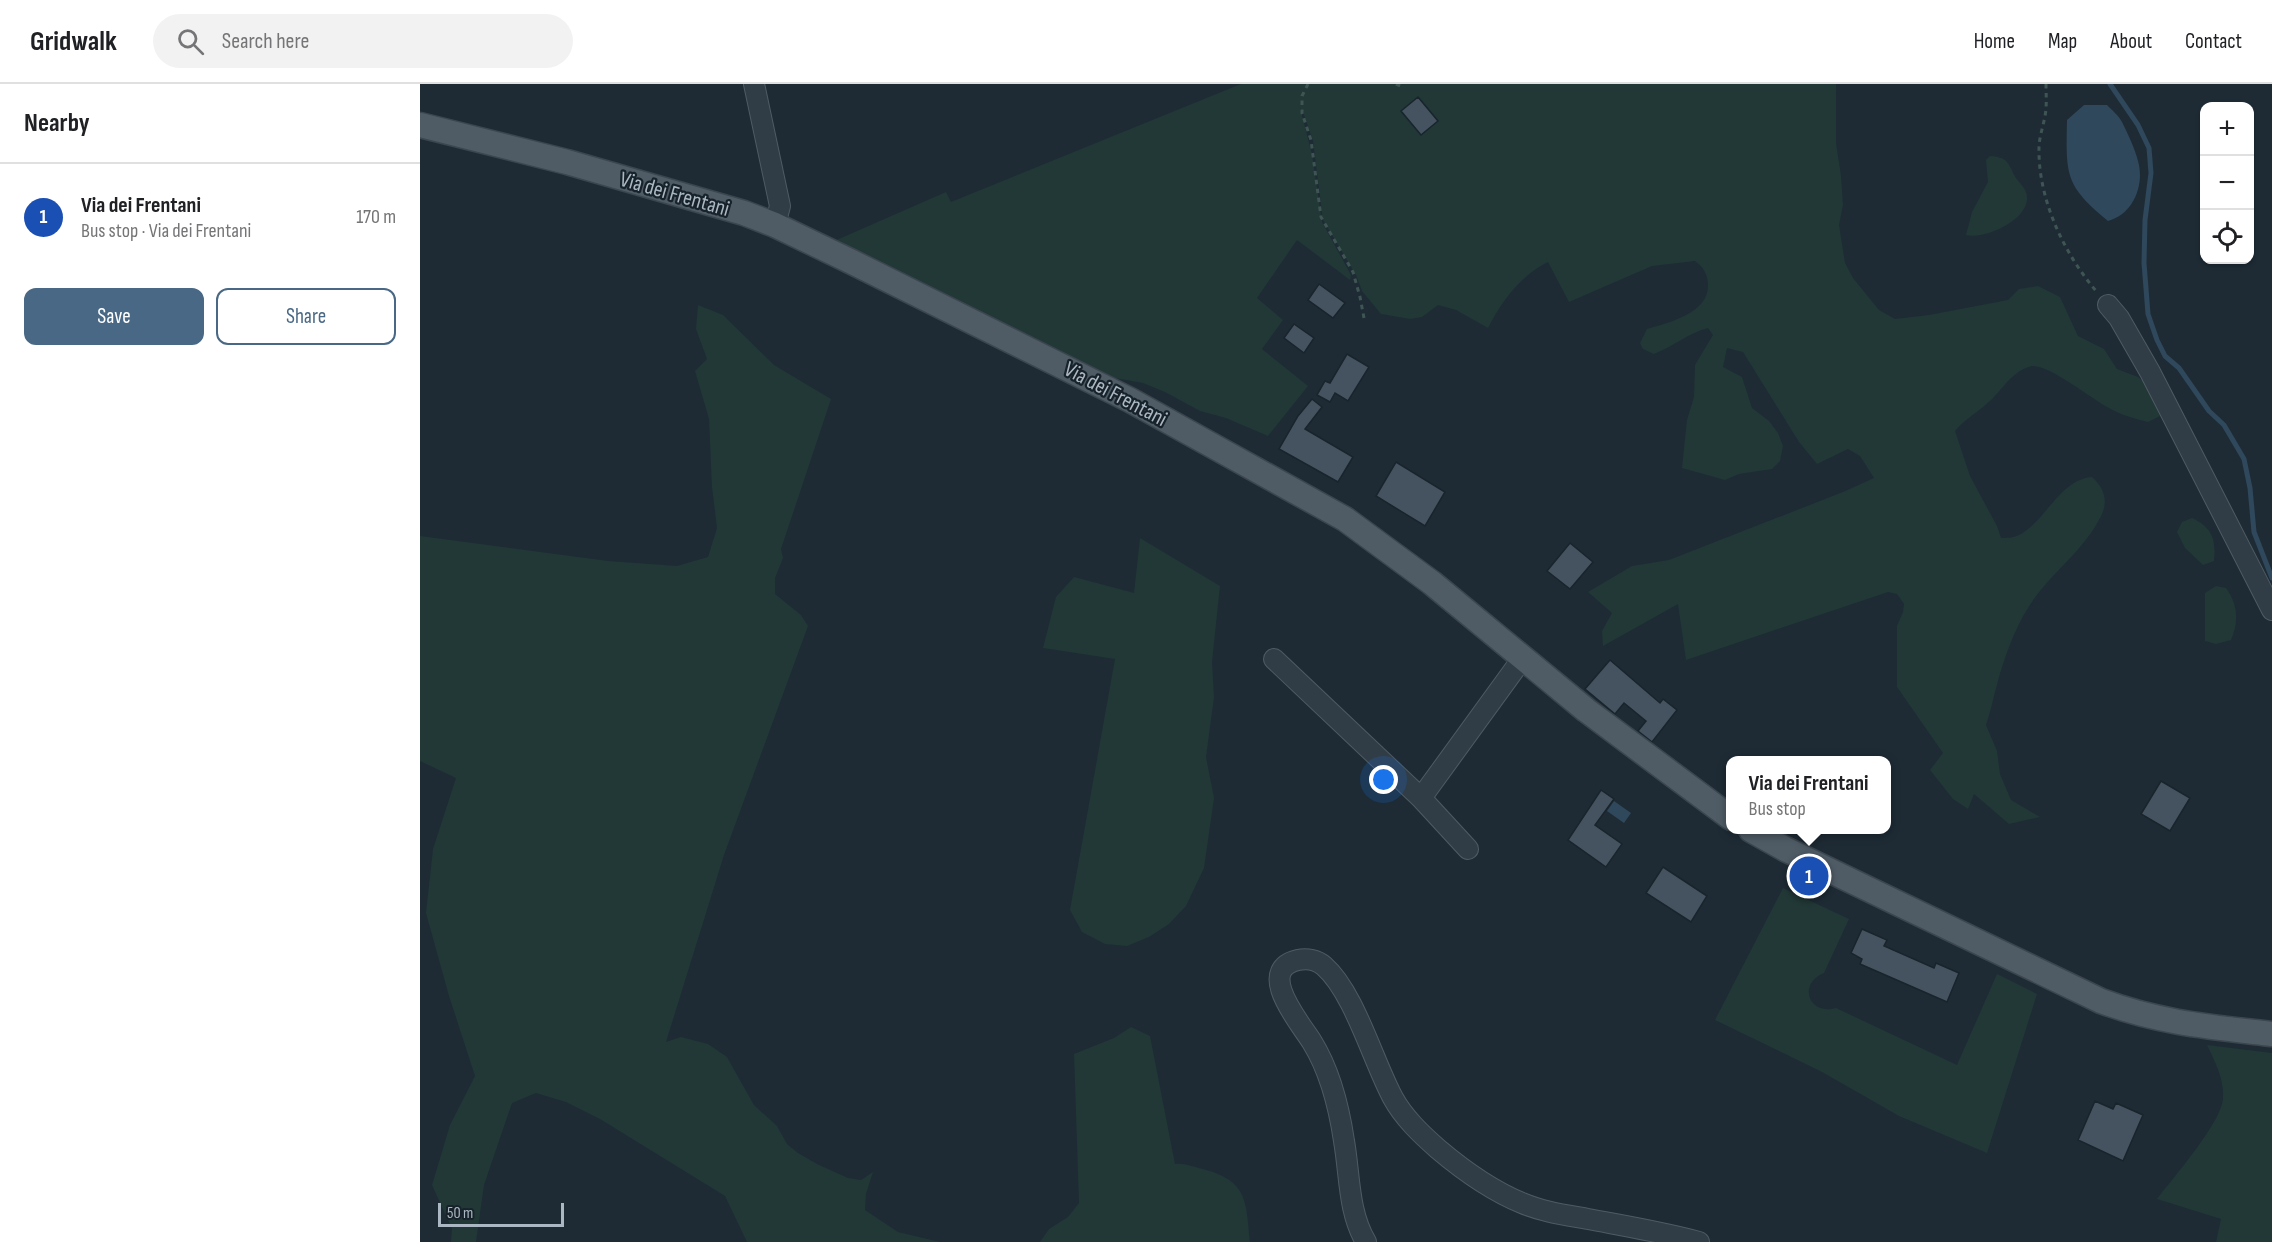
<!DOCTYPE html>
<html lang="en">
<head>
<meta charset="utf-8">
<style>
  :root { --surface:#fff; --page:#f2f2f2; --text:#202124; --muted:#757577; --line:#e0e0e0; --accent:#486885 }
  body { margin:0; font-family:"Sofia Sans Condensed",sans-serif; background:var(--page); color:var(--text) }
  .controls { position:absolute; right:18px; top:18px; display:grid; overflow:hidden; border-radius:12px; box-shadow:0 2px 4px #0004 }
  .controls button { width:54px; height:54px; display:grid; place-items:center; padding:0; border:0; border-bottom:2px solid var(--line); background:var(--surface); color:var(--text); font:30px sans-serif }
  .scale { position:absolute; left:18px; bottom:15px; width:126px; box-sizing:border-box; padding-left:6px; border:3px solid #abb8c3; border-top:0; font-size:16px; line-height:21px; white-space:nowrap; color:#abb8c3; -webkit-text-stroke:4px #17222a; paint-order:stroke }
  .you { position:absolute; left:964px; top:696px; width:21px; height:21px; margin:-15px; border:4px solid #fff; border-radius:50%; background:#1a73e8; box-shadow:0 0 0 9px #1a73e833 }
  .badge { display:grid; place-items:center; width:39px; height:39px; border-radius:50%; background:var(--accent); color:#fff; font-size:20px; font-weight:700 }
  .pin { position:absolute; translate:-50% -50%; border:3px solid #fff; box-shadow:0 2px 6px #0006 }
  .popup { position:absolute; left:1306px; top:672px; width:165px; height:78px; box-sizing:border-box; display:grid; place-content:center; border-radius:12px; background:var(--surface); filter:drop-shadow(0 2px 4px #0005); font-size:20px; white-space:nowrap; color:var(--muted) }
  .popup b { font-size:22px; color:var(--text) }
  .popup::after { content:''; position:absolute; left:50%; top:100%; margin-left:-12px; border:12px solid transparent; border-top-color:var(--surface) }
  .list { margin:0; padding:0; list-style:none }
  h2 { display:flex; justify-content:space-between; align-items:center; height:78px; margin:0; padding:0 24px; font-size:26px }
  h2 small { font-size:20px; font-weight:400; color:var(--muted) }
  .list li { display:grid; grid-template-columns:39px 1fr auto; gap:18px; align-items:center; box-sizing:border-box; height:108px; padding:0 24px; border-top:2px solid var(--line) }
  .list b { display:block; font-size:22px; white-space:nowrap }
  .list p { margin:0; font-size:20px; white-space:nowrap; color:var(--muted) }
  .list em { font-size:20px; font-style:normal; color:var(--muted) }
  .actions { display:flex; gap:12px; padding:18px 24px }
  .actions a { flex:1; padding:14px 0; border:2px solid var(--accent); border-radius:12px; text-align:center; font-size:21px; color:var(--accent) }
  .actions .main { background:var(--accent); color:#fff }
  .icon { flex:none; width:33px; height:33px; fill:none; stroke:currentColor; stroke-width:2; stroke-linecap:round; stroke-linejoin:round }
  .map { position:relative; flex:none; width:1852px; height:1158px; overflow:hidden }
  header { display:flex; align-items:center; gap:36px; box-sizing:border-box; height:84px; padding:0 30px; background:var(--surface); border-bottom:2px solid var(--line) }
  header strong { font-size:28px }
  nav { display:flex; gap:33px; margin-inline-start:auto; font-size:21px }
  .search { width:420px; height:54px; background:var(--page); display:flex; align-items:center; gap:15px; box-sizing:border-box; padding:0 21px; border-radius:33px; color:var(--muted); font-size:22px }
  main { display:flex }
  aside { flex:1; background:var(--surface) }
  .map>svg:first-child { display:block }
  .green { fill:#213836 }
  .water { fill:#2f485b }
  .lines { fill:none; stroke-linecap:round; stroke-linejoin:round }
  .stream { stroke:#2f485b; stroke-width:5 }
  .building { fill:#44535f; stroke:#19242c; stroke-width:1.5 }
  .minor-casing { stroke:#4f5b64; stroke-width:22 }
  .major-casing { stroke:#3b464f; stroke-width:27 }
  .path { stroke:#3f5554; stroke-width:3; stroke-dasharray:4.5 4.5; stroke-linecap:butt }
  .minor { stroke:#313d46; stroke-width:20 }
  .major { stroke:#4f5c66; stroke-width:24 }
  .labels { text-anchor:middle; stroke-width:4.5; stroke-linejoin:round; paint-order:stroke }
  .street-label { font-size:22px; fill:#abb8c3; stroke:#17222a }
</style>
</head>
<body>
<header>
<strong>Gridwalk</strong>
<div class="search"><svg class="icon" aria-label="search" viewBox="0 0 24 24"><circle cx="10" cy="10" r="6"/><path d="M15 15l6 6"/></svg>Search here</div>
<nav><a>Home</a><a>Map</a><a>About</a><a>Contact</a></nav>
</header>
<main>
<aside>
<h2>Nearby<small></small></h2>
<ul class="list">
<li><span class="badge" style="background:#1a4fb4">1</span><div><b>Via dei Frentani</b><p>Bus stop · Via dei Frentani</p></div><em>170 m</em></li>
</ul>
<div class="actions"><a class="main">Save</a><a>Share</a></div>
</aside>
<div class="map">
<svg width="1852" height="1158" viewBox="0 0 1852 1158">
  <rect width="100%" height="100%" fill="#1e2b35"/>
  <path class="green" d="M821,0h595v59l5,33 2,29 -4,20 6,38 8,15 26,32 16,9 34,-4 79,-15 11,-11 19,-3 22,11 18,39 26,13 13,20 21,8 13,10 7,12 2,17 -12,6c-13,-3 -27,-7 -39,-14 -17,-9 -61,-44 -77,-42 -19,4 -29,23 -42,35 -12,11 -25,18 -35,30l15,45 27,50 4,12c5,0 13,0 18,-3 28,-15 40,-55 73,-58 13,12 17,25 8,41 -17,34 -52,57 -72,90 -13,20 -25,53 -31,77 -4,13 -6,26 -11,40l11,26 3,23 11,26 29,17 -31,7 -35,-30 -6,15 -15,-10 -23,-29 13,-17 -46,-66v-61l6,-14 1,-8 -7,-10 -9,-2 -202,68 -8,-56 -75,42 -1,-15 10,-18 -24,-21 44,-26 37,-6 174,-68 31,-14 -14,-22 -12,-7 -31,15 -18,-22 -56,-90 -16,-4 -4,19 19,10 10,31 17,13 9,12 5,13 -3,15 -8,8 -33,5 -14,6 -43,-12 5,-48 7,-23 1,-32 18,-30 -5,-7c-19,5 -36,19 -54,26l-11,-5 -3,-6 7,-14c21,-6 62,-16 61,-44 0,-11 -5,-18 -13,-24l-43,5 -83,36 -21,-40c-28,14 -46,39 -60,66l-32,-18 -18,-5 -16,12 -12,2 -29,-5 -19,-23 -6,-16 -33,-55 -10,-79 -10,-29 -3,-4 12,46 10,68 29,53 -1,5 -53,-40 -40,58 26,22 -21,29 46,37 -40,50 -42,-18 -26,-7 -35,-19 -22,-9 -34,-6 -277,-135 114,-50 5,10z
    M1570,72c19,1 18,8 26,22 5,7 11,11 11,20 1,22 -43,42 -61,37l6,-23 16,-30 -2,-22z
    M278,221l25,10 51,50 57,34 -50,150 2,9 -8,20v16l26,21 7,11 -84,229 -58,187 15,-5 27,7 19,13 27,48 23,21 10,18 11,9 21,12 29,13 13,2 12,-8 -7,22 -1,16 33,22 42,10h-193l-22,-46 -125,-77 -34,-17 -30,-9 -24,10 -28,82 -8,57h-25l1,-13 -20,-44 18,-60 25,-49 -26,-80 -23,-83 7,-64 23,-71 -36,-17v-225l188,25 69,5 31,-9 9,-29 -5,-41 -3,-68 -14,-48 12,-12 -11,-30z
    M1772,434c21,10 24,22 22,43l-11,4 -18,-17 -8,-16 5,-10z
    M720,454l80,48 -8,76 2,35 -8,60 8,41 -10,70 -18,38 -17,18 -20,13 -22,9 -22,-2 -23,-12 -12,-22 45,-251 -72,-11 13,-51 18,-20 60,16z
    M1796,502l10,2c12,16 13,34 5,52l-15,4 -11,-3v-48z
    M1363,804l66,31 -25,54c-27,11 -15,43 12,35l121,57 40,-91 40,20 -50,159 -88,-37 -77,-44 -107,-52z
    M711,943l19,9 25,128c10,-1 18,3 28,5 45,12 43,32 47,73h-210l9,-13 19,-12 11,-14 -5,-149 40,-16z
    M1787,961l65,8v189h-56l5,-23 -64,-20c16,-21 65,-77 66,-101 1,-20 -8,-36 -16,-53z"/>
  <path class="water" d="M1664,21h23c5,5 12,11 15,17 6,12 13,27 16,39 7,24 -5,54 -30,60 -44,-36 -42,-47 -41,-101z
    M1194,717l17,12 -7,10 -17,-12z"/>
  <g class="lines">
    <path class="stream" d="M1690,0l28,41 11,23 2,25 -6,47 -1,43 4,51 9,26 8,16 14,12 30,43 15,14 20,34 6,29 4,44 18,46"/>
  </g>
  <path class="building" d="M998,13l20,24 -17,14 -20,-24z
    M899,200l26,19 -12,15 -25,-18z
    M874,240l20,14 -10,15 -20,-15z
    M927,270l22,13 -21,34 -13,-8 -5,9 -13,-7 8,-14 5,2z
    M892,315l10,8 -17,22 48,28 -15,25 -59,-33 19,-33z
    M976,378l49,30 -20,34 -49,-30z
    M1150,459l23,19 -23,27 -23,-18z
    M1190,576l50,43 3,-4 14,11 -25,32 -14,-11 8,-10 -22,-18 -9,11 -30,-25z
    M1741,697l29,17 -20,33 -29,-17z
    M1181,706l13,9 -19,26 27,19 -16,23 -38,-27z
    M1243,783l44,29 -16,26 -45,-29z
    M1442,845l25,11 -3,6 50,22 2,-5 23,10 -12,29 -87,-38 2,-5 -11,-6z
    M1675,1017l18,8 3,-6 27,12 -20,46 -45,-21z"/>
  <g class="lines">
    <g class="minor-casing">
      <path id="minor" d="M334,0l26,122 -5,19
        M1688,221l11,13 31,54 122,238
        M854,575l147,139 101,-139
        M1001,714l47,51
        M946,1158c-18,-30 -16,-67 -22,-101 -5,-34 -14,-70 -32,-99 -11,-18 -58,-72 -14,-82 9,-2 19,0 26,6 30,26 49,95 69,132 11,20 28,36 45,51 26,22 52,41 84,54 21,9 44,12 66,16 37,7 74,13 111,23"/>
    </g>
    <g class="major-casing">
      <path id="major" d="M0,41l147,37 177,51 31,12 75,36 280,139 215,119 87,64 154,127 145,108
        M1331,746l34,19 316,152c59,22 110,26 171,33"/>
    </g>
    <path class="path" d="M888,0l-6,12v17l9,27 10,77 32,55 7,25 4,21
      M976,0l7,3
      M1626,0c0,11 1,22 -1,32 -2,11 -6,22 -6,32 -1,51 25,106 58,144"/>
    <use href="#minor" class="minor"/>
    <use href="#major" class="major"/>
  </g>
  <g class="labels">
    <g class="street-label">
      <text transform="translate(255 109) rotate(16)" y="8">Via dei Frentani</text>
      <text transform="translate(696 309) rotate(28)" y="8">Via dei Frentani</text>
    </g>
  </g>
</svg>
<div class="controls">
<button>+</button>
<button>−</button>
<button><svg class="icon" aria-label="locate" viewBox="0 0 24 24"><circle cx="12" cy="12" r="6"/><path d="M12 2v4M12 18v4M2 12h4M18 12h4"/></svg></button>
</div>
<div class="scale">50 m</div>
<div class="you"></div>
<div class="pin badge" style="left:1389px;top:792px;background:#1a4fb4">1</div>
<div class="popup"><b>Via dei Frentani</b>Bus stop</div>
</div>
</main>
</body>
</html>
